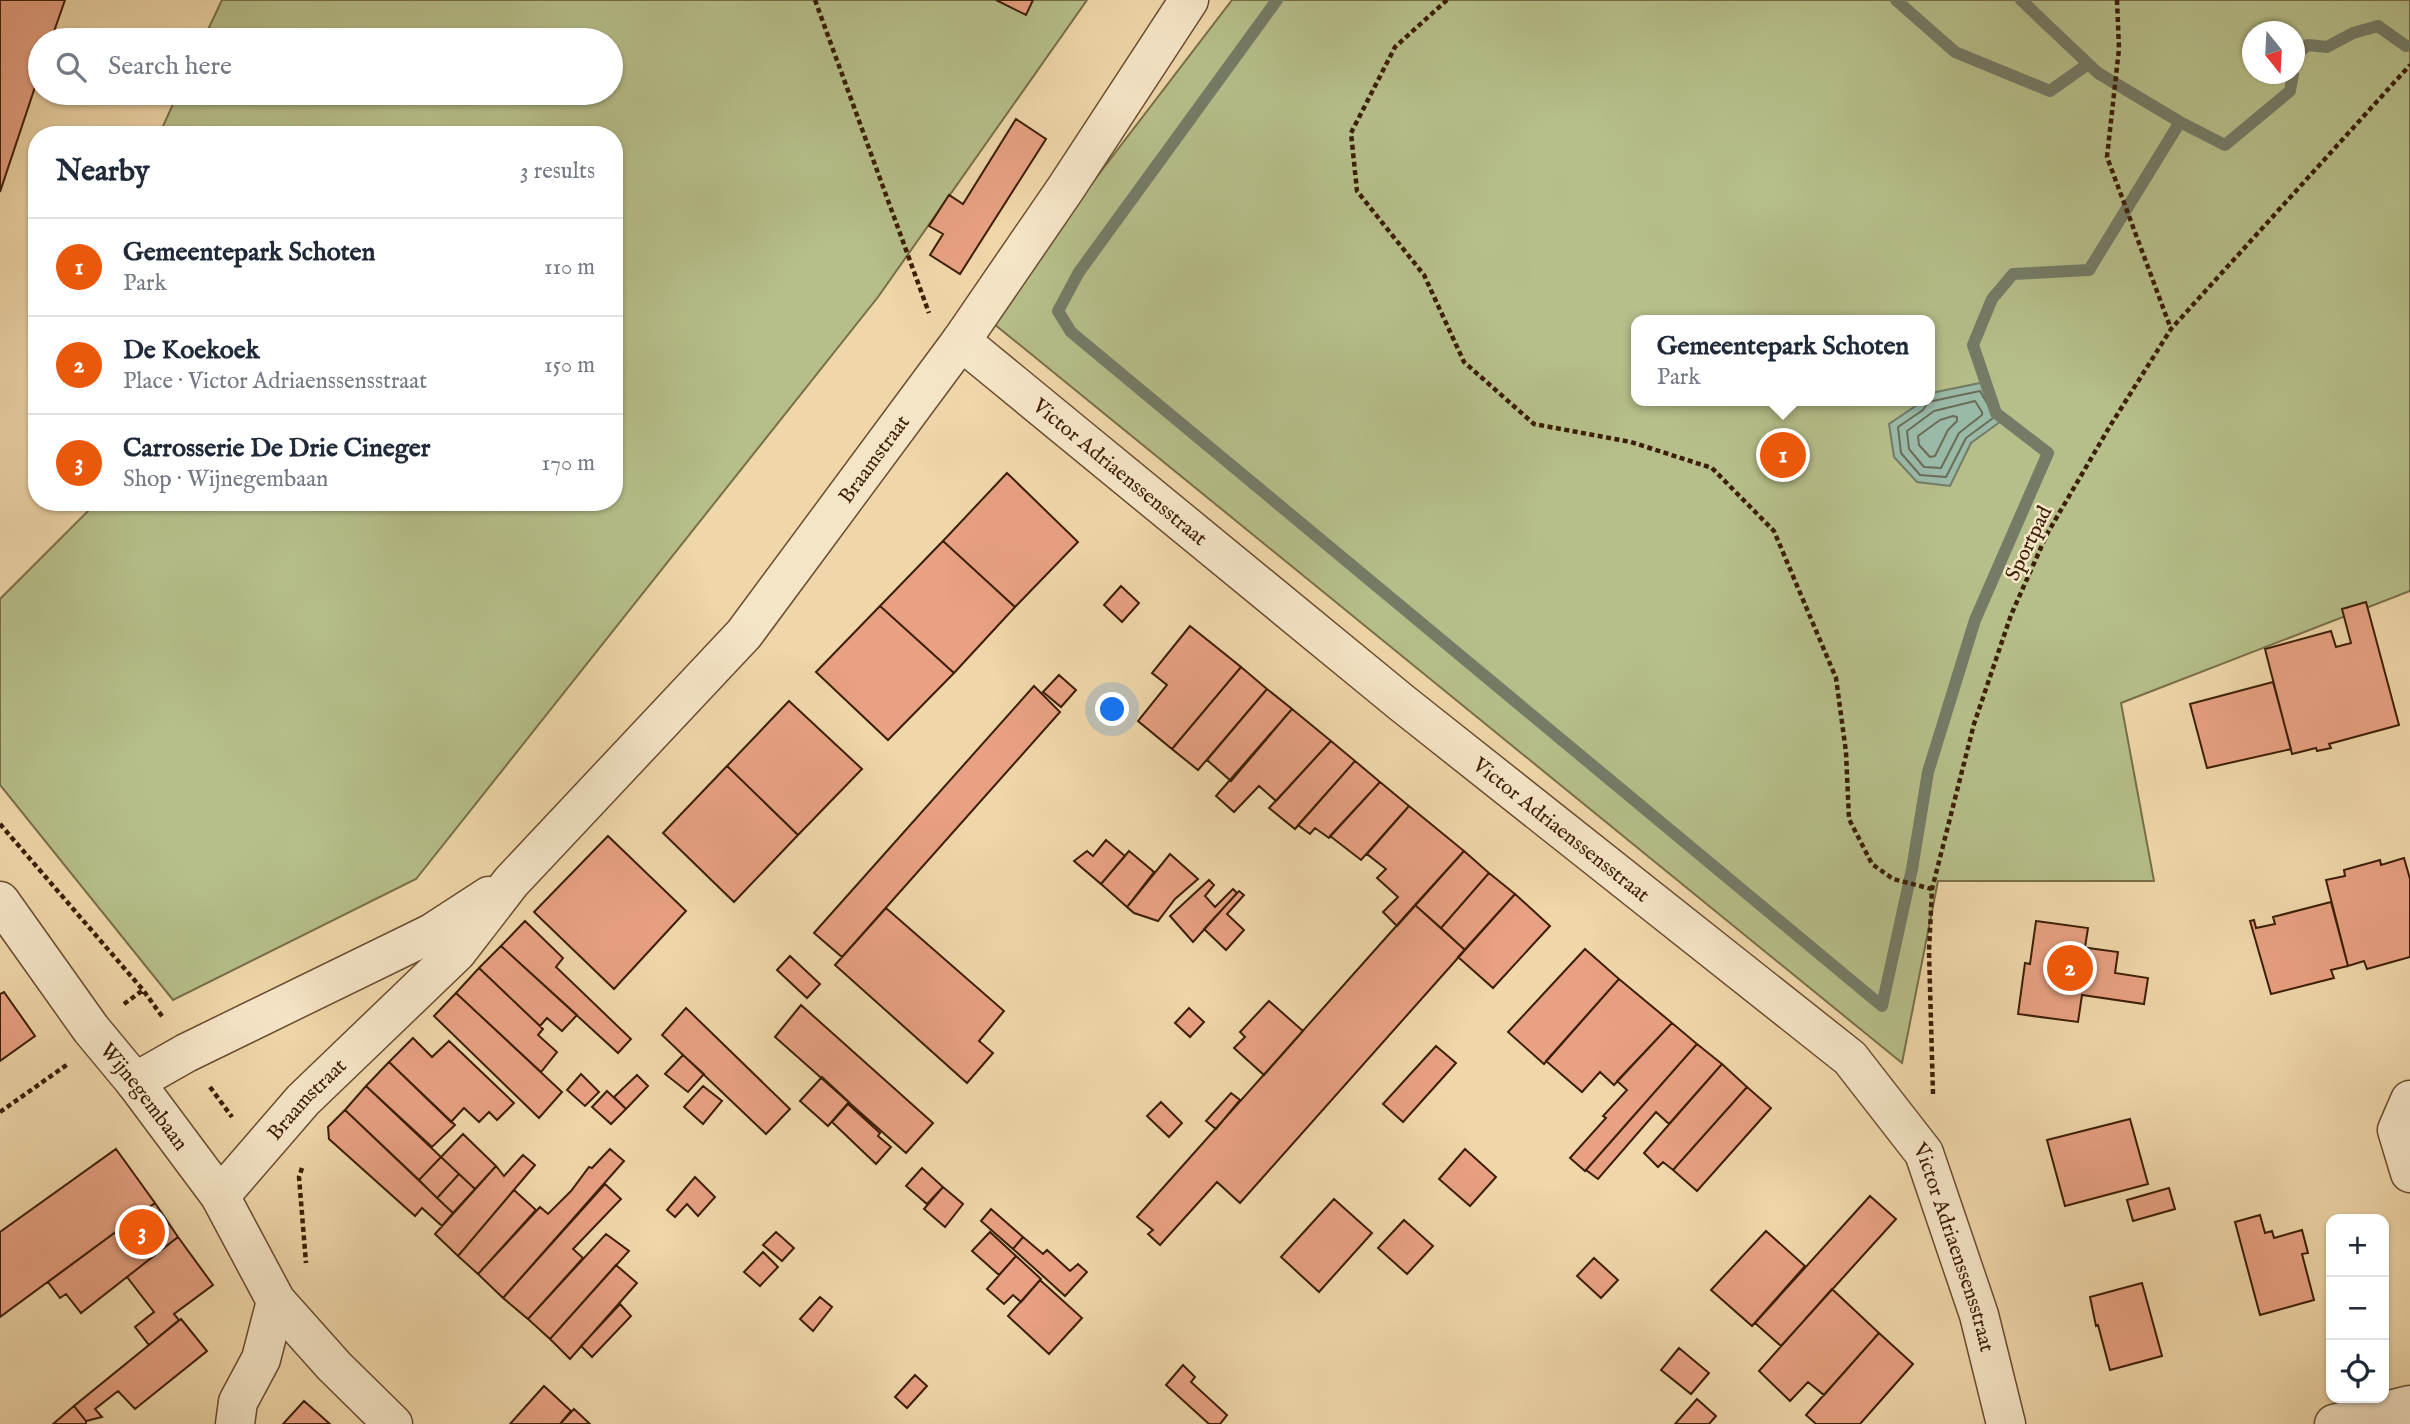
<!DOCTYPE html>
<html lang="en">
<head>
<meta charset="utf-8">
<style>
  :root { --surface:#fff; --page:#f2f2f3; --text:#1f2937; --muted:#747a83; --line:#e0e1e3; --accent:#ea580c }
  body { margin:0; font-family:"IM FELL English",serif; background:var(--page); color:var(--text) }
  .controls { position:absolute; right:21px; bottom:21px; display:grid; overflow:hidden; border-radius:14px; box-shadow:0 2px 5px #0004 }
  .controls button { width:63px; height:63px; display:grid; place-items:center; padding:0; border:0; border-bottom:2px solid var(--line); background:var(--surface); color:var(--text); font:35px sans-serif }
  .compass { position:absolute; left:2242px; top:21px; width:63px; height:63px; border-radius:50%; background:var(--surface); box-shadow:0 2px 5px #0004; rotate:162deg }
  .you { position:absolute; left:1113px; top:710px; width:24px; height:24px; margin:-18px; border:5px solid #fff; border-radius:50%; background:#1a73e8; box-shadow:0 0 0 10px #1a73e833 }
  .badge { display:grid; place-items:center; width:46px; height:46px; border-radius:50%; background:var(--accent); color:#fff; font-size:23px; font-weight:700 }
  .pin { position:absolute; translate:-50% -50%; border:4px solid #fff; box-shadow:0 2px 7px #0006 }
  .popup { position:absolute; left:1631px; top:315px; width:304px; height:91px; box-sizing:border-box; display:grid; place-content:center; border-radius:14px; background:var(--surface); filter:drop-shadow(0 2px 5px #0005); font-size:23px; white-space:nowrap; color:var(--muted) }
  .popup b { font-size:26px; color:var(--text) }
  .popup::after { content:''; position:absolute; left:50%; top:100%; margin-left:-14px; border:14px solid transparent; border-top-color:var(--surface) }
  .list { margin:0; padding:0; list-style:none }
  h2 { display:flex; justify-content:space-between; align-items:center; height:91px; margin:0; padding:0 28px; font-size:30px }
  h2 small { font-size:23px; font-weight:400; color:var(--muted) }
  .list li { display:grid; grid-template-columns:46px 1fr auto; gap:21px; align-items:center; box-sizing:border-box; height:98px; padding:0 28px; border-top:2px solid var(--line) }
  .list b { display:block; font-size:26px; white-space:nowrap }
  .list p { margin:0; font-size:23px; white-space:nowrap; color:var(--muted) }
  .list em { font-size:23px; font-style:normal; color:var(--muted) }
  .icon { flex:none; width:38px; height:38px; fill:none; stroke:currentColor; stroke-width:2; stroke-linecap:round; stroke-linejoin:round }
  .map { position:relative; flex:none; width:2410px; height:1424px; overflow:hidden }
  .search { position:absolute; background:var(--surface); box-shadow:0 2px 5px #0004; left:28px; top:28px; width:595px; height:77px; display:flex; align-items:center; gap:18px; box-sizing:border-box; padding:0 24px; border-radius:38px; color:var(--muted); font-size:26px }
  .panel { position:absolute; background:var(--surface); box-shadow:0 2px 5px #0004; left:28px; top:126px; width:595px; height:385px; border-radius:28px }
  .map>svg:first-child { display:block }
  .green { fill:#b6bf8a; stroke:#796e48; stroke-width:2; fill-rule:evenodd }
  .water { fill:#9abaa8; stroke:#747c67; stroke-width:2 }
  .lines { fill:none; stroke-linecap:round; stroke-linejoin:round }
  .shore { stroke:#6b6c57; stroke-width:2 }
  .stream { stroke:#747c67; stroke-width:12 }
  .building { fill:#e8a182; stroke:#3c1e06; stroke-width:2 }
  .minor-casing { stroke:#694c2f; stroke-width:41 }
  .path { stroke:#3c1e06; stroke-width:4.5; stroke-dasharray:5 3.5; stroke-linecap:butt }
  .minor { stroke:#f5e5c7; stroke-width:38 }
  .labels { text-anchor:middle; stroke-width:5; stroke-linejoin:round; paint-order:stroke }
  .street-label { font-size:21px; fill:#3c1e06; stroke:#f5e5c7 }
</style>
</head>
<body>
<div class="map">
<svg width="2410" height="1424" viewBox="0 0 2410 1424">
  <rect width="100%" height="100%" fill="#efd7a9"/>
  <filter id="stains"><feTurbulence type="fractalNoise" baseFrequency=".00286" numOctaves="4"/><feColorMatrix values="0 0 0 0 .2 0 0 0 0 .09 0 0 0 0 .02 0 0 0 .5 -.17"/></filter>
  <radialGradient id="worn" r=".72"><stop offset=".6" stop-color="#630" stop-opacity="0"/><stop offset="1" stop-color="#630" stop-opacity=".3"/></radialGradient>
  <path class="green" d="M222,0h865l-209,297 -462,582 -243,121 -173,-215v-186l97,-97h517v-367h-455l19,-42h433v-53h-408z
    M1232,0h1178v591l-289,112 33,178h-216l-36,182 -914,-744zM2252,32h42v42h-42zM1636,320h294v81h-294z"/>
  <path class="water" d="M1985,382l19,37 -33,24 -21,43 -33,-4 -23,-25 -5,-33 34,-23h7v-5l6,-4z"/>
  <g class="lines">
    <path class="shore" d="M1980,391l14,24 -1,3 -27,20 -20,39 -26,-2 -19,-22 -3,-26 25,-17 5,-8z
      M1975,401l7,11v3l-23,18 -18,35 -17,-1 -15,-18 -2,-18 27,-20z
      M1953,416l4,1v4l-9,9 -13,26 -5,1 -11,-12 -1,-9 22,-16z"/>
    <path class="stream" d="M1277,0l-198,272 -21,39 13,21 811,674 30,-137 16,-97 47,-152 73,-167 -52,-40 -23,-68 19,-46 21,-25 76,-4 91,-148
      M1896,0l59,52 95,39 38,-27
      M2021,0l77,73 82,49 45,23 65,-54 3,-17
      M2294,65l2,-11 12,-9 19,2 26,-14 25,-7 28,20"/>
  </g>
  <path class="building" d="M0,0h65l-14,40h-11v32l-40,120z
    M996,0h37l-7,15z
    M1016,119l30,20 -86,135 -30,-19 13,-21 -14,-8 20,-31 14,9z
    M1007,473l71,69 -63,65 -72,-66z
    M943,541l72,66 -61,66 -74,-67z
    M1121,586l18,17 -17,19 -18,-17z
    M2366,602l33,123 -70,19 2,4 -14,3 -1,-3 -24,6 -27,-105 66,-18 5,16 15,-4 -9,-34z
    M880,606l74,67 -66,67 -72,-68z
    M1190,626l51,41 -69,82 -34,-28 29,-36 -15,-12z
    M1241,667l26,22 -69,81 -26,-21z
    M1059,675l17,15 -15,17 -18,-15z
    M2273,682l18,67 -84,19 -17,-64z
    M1034,686l26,26 -218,245 -28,-24z
    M1267,689l25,20 -61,72 -24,-21z
    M789,701l73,68 -64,66 -71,-69z
    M1292,709l39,32 -55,60 -17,-15 -25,26 -18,-16z
    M1331,741l24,20 -60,68 -26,-21z
    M1355,761l25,21 -51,56 -14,-10 -5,6 -12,-9z
    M727,766l71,69 -64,67 -71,-69z
    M1380,782l29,24 -48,54 -31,-24z
    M1409,806l55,45 -67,75 -14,-14 15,-15 -21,-19 9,-9 -19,-15z
    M608,836l78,75 -72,78 -80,-77z
    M1106,840l19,16 -24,28 -27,-23 13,-10 6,5z
    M1129,851l25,21 -27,35 -26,-23z
    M1464,851l25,22 -48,55 -26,-23z
    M1170,854l28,25 -23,20 -17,22 -24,-8 -7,-6z
    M2404,858l6,21v78l-43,12 -3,-8 -16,5 -22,-86 19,-4 -1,-6 36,-10 1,5z
    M1489,873l26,21 -50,56 -24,-22z
    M1209,880l5,5 -9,11 10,11 18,-18 4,4 -44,49 -23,-26z
    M1239,891l5,4 -17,19 17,16 -18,20 -22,-21z
    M1515,894l35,32 -57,62 -35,-31z
    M2331,902l17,64 -17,4 3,8 -63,16 -21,-73 4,-1 2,8 19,-4 -2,-7z
    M1415,905l50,45 -225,253 -23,-21 -57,63 -12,-11 5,-4 -16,-13z
    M886,908l118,103 -25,30 14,12 -26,30 -132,-118z
    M525,921l38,37 -7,9 75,72 -13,14 -117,-107z
    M2036,921l52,7 -5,32h4l1,-12 30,4 -3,21 33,5 -4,26 -62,-9 -4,27 -60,-8 7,-51 5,1z
    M501,946l76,69 -15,16 -15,-13 -7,8 -61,-58z
    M1585,949l34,30 -75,85 -36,-32z
    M790,956l30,28 -13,14 -30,-28z
    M479,968l64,61 -5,6 19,17 -16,20 -85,-79z
    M1619,979l53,44 -58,62 -14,-13 -18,20 -36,-31z
    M4,992l31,44 -35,25v-67z
    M456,993l106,99 -23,26 -105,-102z
    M1269,1001l34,30 -39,44 -30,-27 11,-11 -5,-5z
    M801,1005l132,118 -27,30 -131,-116z
    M686,1008l104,101 -24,25 -104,-99z
    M1189,1008l15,14 -14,15 -15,-14z
    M1672,1023l25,21 -112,127 -15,-13 36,-40 -3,-2 24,-26 -10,-9z
    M413,1038l19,19 17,-16 65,62 -17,17 -8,-8 -10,10 -15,-14 -13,14 -62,-60z
    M1697,1044l25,20 -53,60 -13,-12 -58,67 -12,-9z
    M1436,1046l20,17 -53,59 -20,-18z
    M683,1055l21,19 -16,18 -23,-18z
    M389,1062l66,63 -23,22 -66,-61z
    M1722,1064l25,23 -74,83 -10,-8 -5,5 -14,-14z
    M581,1074l18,18 -14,14 -18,-16z
    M637,1075l11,11 -22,23 -12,-12z
    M822,1077l27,25 -21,24 -28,-25z
    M366,1086l75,71 -22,23 -74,-70z
    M703,1086l19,15 -19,23 -19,-17z
    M1747,1087l24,21 -74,83 -24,-21z
    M607,1091l19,18 -15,15 -19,-17z
    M1231,1093l9,7 -24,29 -10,-8z
    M1161,1102l21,21 -13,14 -22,-21z
    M848,1104l32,29 -2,3 13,11 -15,17 -44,-42z
    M345,1110l108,103 -11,13 -20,-18 -7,8 -86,-77 -1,-12z
    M2130,1119l18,65 -83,22 -18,-66z
    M463,1134l33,32 -21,23 -34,-32z
    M116,1149l39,54 -155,114v-85z
    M610,1149l14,12 -121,137 -25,-24 62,-67 8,7 23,-23 18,-24 3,1z
    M1465,1149l31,28 -26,29 -31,-27z
    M523,1155l12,10 -77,91 -23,-22 61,-68 8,10z
    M441,1157l18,17 -22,24 -18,-18z
    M922,1168l21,19 -16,17 -21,-18z
    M459,1174l16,15 -22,24 -16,-15z
    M695,1177l20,20 -17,19 -11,-12 -12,13 -8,-7z
    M605,1184l16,15 -48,50 10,9 -55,61 -25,-21z
    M943,1187l20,17 -18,23 -21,-18z
    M2169,1188l6,21 -42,12 -6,-21z
    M514,1190l22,20 -58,64 -20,-18z
    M1870,1196l26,23 -115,127 -26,-23z
    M1334,1199l38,34 -53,59 -38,-35z
    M155,1203l23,34 -97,76 -15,-19 -6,4 -12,-16z
    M991,1209l32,28 -10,12 -32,-28z
    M2260,1215l5,18 7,-2 2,7 28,-8 6,23 -6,1 12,46 -54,15 -25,-93z
    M1404,1220l29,26 -26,28 -29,-26z
    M1766,1231l39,35 -53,60 -41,-36z
    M776,1232l18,16 -12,13 -19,-16z
    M990,1232l26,24 -17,19 -27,-24z
    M606,1234l23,17 -79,88 -22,-20z
    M178,1237l35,48 -39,29 5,6 -30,25 -14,-18 19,-15 -27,-35z
    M1023,1237l20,17 4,-4 23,21 8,-7 9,8 -22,24 -52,-47z
    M763,1252l15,15 -18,19 -16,-14z
    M1016,1256l25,23 -20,23 -8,-7 -9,9 -17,-15z
    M1594,1258l24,22 -17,18 -24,-22z
    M616,1265l21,18 -67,76 -20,-20z
    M1040,1280l42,38 -33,36 -41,-38z
    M2142,1283l20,73 -52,14 -12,-45 -2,1 -6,-29z
    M1832,1289l47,44 -55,62 -16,-13 -18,19 -31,-30z
    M820,1297l12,10 -19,24 -13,-12z
    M620,1304l11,12 -39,41 -11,-11z
    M181,1319l26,32 -72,58 -17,-18 -23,18 7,8 -16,4 -12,-15z
    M1879,1333l34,31 -53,60h-44l-10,-9z
    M1679,1348l30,25 -18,21 -30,-24z
    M1183,1365l12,12 -4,5 36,33 -7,9h-11l-43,-39z
    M915,1375l12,11 -20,22 -12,-11z
    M544,1386l27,25 -11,13h-50z
    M1697,1399l19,17 -7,8h-34z
    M304,1401l26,23h-47z
    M74,1406l12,15v3h-33z
    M574,1409l16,15h-30z"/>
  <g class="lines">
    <g class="minor-casing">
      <g id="minor">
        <path id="s1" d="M961,341l441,362 448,355 74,95 55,162 27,109"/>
        <path id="s2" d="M0,901l91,128 44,53 85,114 56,105 58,65 59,58"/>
        <path d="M135,1082l51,-29 246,-120 57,-37"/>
        <path d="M2410,1100l-13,30 13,43"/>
        <path id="s3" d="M220,1196l83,-96 154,-148 54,-70 233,-248 217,-293 105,-153 123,-188"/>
        <path d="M235,1424l3,-22 23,-43 15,-58"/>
        <path d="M2334,1424l76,-19"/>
      </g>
    </g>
    <path class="path" d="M815,0l114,313
      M1447,0l-52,47 -44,86 6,58 67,84 40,87 70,62 97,18 81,26 62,63 62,147 10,74 3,67 23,45 21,15 39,10
      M2117,0l2,49 -12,108 64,172
      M0,824l143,166 21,29
      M124,1004l19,-14
      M210,1087l22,30
      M1933,1094l-4,-143 3,-62 42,-165 37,-109 36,-81 63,-108 61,-97 239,-264
      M0,1112l68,-48
      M302,1168l-3,9 7,86"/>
    <use href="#minor" class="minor"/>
  </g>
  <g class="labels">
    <g class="street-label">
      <text dy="7" stroke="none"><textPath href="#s3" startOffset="987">Braamstraat</textPath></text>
      <text dy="7" stroke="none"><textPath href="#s1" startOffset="206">Victor Adriaenssensstraat</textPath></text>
      <text transform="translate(2028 543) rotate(-64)" y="7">Sportpad</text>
      <text dy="7" stroke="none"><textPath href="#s1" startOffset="774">Victor Adriaenssensstraat</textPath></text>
      <text dy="7" stroke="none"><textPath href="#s2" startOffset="243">Wijnegembaan</textPath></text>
      <text dy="7" stroke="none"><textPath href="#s3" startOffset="130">Braamstraat</textPath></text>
      <text dy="7" stroke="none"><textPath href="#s1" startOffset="1362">Victor Adriaenssensstraat</textPath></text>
    </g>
  </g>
  <rect width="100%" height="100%" filter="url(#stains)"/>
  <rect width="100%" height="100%" fill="url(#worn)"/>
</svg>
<div class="controls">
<button>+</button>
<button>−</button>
<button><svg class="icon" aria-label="locate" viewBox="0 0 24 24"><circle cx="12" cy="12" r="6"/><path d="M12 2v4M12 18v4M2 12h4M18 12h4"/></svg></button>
</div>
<svg class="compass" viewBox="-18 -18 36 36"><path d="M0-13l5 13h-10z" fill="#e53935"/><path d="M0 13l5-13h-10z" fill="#747a83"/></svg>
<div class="you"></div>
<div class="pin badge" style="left:1783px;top:455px">1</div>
<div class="popup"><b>Gemeentepark Schoten</b>Park</div>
<div class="pin badge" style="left:2070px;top:968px">2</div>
<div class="pin badge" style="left:142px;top:1232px">3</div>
<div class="search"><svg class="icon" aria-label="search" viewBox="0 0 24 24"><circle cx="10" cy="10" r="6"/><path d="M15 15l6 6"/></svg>Search here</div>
<section class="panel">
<h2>Nearby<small>3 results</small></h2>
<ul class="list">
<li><span class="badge">1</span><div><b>Gemeentepark Schoten</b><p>Park</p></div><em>110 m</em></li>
<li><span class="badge">2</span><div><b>De Koekoek</b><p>Place · Victor Adriaenssensstraat</p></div><em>150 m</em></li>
<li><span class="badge">3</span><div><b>Carrosserie De Drie Cineger</b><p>Shop · Wijnegembaan</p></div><em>170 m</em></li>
</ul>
</section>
</div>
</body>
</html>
